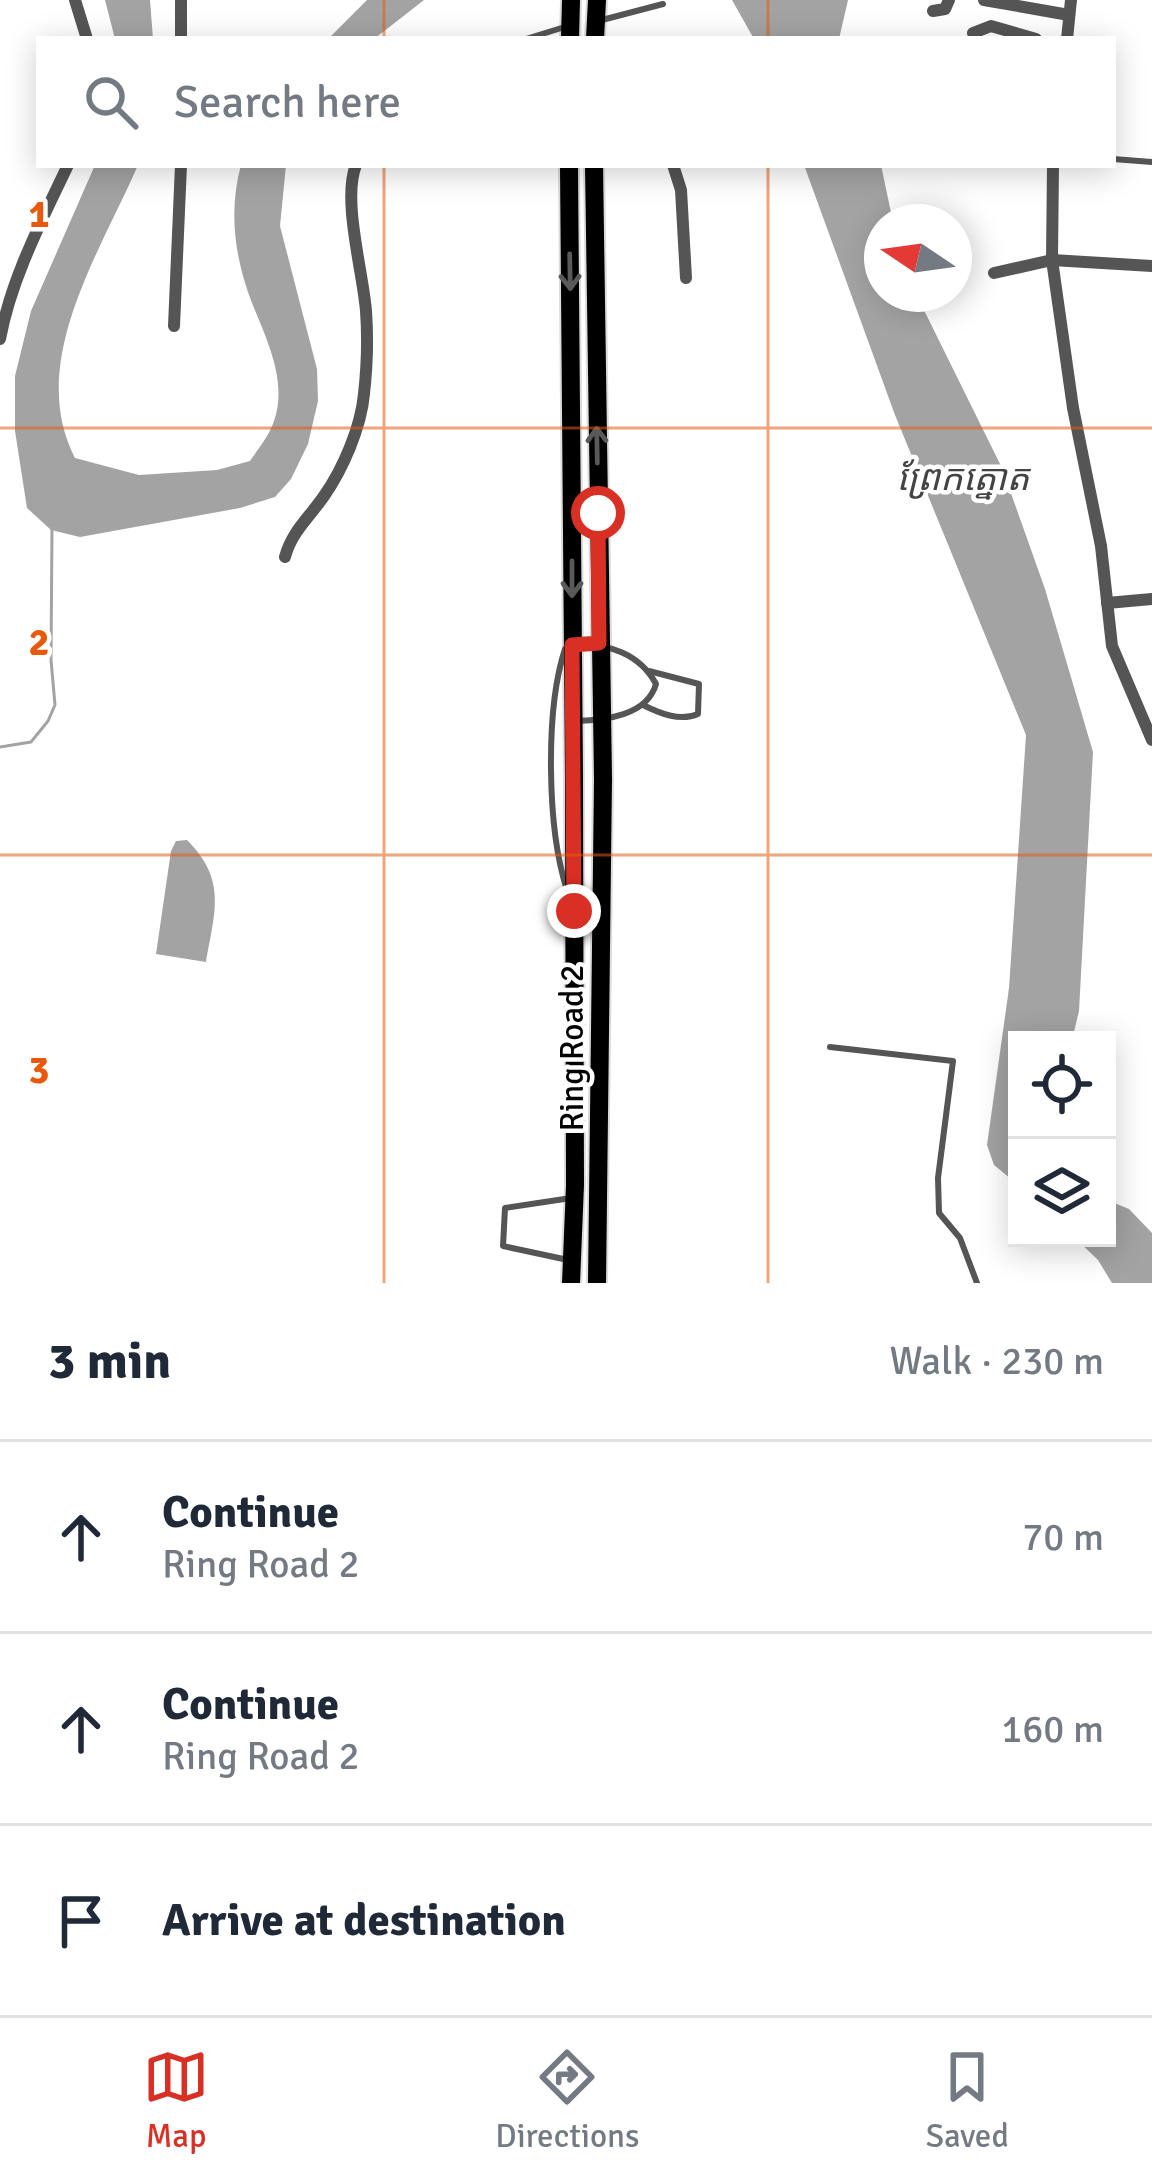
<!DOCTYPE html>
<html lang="en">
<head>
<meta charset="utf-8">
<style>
  body { margin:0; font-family:Signika,"Noto Sans Khmer",sans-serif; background:#f2f2f3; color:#1f2937 }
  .controls { position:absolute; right:36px; bottom:36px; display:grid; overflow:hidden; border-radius:0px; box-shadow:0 6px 30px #0003 }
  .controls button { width:108px; height:108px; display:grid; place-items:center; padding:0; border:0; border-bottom:3px solid #e0e1e3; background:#fff; color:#1f2937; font:60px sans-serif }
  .compass { position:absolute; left:864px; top:204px; width:108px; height:108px; border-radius:50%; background:#fff; box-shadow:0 6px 30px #0003; rotate:283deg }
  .stop { position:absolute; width:36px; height:36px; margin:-27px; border:9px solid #d93025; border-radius:50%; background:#fff }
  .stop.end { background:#d93025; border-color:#fff; box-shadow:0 3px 12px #0008 }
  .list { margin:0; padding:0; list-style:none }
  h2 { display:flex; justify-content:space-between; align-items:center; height:156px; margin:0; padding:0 48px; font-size:51px }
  h2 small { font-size:39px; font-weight:400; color:#747a83 }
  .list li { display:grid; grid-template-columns:78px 1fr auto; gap:36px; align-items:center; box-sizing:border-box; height:192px; padding:0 48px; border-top:3px solid #e0e1e3 }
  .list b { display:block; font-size:45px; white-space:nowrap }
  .list p { margin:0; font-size:39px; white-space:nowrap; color:#747a83 }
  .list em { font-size:39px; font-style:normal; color:#747a83 }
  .icon { flex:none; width:66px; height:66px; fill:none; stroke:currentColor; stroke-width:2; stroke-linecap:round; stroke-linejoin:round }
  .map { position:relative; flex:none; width:1152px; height:1283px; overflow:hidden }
  .search { position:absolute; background:#fff; box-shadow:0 6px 30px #0003; left:36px; right:36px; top:36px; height:132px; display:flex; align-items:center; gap:30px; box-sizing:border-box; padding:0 42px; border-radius:0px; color:#747a83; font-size:45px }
  .sheet { height:732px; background:#fff }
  nav { display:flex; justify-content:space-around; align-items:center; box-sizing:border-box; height:168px; border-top:3px solid #e0e1e3; background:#fff; font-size:33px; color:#747a83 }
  nav a { display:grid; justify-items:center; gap:6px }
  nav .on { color:#d93025 }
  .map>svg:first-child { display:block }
  .water { fill:#a3a3a3 }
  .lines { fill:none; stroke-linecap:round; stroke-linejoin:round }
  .stream { stroke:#a3a3a3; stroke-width:3 }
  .primary-casing { stroke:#dbdbdb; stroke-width:22 }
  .service { stroke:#555; stroke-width:6 }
  .minor { stroke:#555; stroke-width:12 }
  .primary { stroke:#000; stroke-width:18 }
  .oneway { stroke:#595959 }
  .route { stroke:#d93025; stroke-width:15 }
  .grid { fill:none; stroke:#e8590c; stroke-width:3; stroke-opacity:0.55 }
  .labels { text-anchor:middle; stroke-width:9; stroke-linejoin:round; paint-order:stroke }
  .street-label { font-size:33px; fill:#000; stroke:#fff }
  .water-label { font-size:36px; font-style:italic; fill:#444; stroke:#fff }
  .grid-label { font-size:39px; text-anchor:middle; font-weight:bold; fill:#e8590c; stroke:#fff; stroke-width:9; stroke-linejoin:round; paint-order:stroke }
</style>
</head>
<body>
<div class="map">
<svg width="1152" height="1283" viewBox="0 0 1152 1283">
  <rect width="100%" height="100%" fill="#fff"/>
  <g class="water">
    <polygon points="105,0 150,0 153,39 115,39"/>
    <polygon points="367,0 424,0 374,39 328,39"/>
    <polygon points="732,0 848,0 839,39 754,39"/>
    <path d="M95 165H138C100 253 26 363 75 458L139 475 217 470 250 461C258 449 269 436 274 421 289 378 263 333 249 295 234 252 229 209 241 165H286L280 226 317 369 318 401 308 444 291 479 275 497 240 508 80 537 51 530 27 508 15 431V376L31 311Z"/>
    <polygon points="804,165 881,165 893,222 882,222 882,294 916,294 1002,468 1045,589 1093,752 1079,1011 1072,1040 1017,1040 1017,1184 994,1165 987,1145 1009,988 1026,735 895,415"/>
    <path d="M187 840C227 880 215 911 206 962L156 954 171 851 176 841Z"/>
    <polygon points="1107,1200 1129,1209 1152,1233 1152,1283 1112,1283 1098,1260 1075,1238 1107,1238"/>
  </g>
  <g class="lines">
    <polyline class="stream" points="0,747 31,742 48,721 55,705 51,660 52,528"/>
    <g class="primary-casing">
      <g id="primary">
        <polyline points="570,39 571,0"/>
        <polyline points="595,39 597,0"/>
        <polyline points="569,165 574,779 575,1185 571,1283"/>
        <polyline points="594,165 603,779 597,1283"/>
      </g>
    </g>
    <g class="service">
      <polyline points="602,20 663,4"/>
      <polyline points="526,39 568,26"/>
      <polyline points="1113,159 1152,162"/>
      <path d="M576 645C608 643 640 654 656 684 647 716 605 720 576 721"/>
      <path d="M565 649C545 710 547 829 567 890"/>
      <path d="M643 705C659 713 680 722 698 714L699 684 649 671"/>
      <polyline points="830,1047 953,1061 938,1178 939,1213 960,1238 977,1283"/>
      <polyline points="568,1260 503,1246 505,1208 571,1198"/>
    </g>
    <g class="minor">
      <polyline points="75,0 87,39"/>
      <polyline points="181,0 181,39"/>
      <polyline points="984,0 1069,15"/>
      <polyline points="933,11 945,9 949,0"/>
      <polyline points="973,33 991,26 1036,39"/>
      <polyline points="1067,39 1071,0"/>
      <polyline points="673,165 681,190 686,278"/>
      <polyline points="1053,165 1052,260 1073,408 1101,546 1112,646 1152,740"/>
      <polyline points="994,273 1052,260 1152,266"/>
      <polyline points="174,326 181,165"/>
      <path d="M0 339C11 279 42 220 68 165"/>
      <path d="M285 557C292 531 309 518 324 496 343 469 361 427 364 394 367 367 368 338 366 311 363 272 342 200 356 165"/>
      <polyline points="1107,603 1152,599"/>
    </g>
    <use href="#primary" class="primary"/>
  </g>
  <defs><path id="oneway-shaft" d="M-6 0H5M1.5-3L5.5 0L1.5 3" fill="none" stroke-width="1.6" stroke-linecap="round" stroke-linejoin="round" transform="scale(3)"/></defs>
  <g class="oneway">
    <use href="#oneway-shaft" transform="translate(570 272) rotate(89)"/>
    <use href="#oneway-shaft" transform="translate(597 445) rotate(-91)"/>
    <use href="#oneway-shaft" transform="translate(572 579) rotate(90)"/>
  </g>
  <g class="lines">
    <polyline class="route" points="574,911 572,645 599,643 598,513"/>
  </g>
  <path class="grid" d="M384 0V39M768 0V39M384 165V1283M768 165V1283M0 428H1152M0 855H1152"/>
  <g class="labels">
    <g class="street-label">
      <text transform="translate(571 1048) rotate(-90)" y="12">Ring Road 2</text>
    </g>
    <g class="water-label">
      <text x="963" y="490">ព្រែកត្នោត</text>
    </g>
  </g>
  <g class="grid-label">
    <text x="39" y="227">1</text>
    <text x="39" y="655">2</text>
    <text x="39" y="1083">3</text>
  </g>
</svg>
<div class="controls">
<button><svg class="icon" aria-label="locate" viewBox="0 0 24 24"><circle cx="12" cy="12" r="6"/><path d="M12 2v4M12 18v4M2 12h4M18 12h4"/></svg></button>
<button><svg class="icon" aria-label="layers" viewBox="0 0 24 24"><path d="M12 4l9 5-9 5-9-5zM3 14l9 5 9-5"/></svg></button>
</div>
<svg class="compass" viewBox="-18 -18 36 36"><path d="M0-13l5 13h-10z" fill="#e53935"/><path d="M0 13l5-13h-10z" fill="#747a83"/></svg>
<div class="stop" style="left:598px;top:513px"></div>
<div class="stop end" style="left:574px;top:911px"></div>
<div class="search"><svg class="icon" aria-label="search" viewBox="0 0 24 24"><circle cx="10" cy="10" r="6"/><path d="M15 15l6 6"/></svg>Search here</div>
</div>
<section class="sheet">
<h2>3 min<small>Walk · 230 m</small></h2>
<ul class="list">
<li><svg class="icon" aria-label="ahead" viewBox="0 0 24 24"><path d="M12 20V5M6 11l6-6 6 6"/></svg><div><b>Continue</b><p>Ring Road 2</p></div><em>70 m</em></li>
<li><svg class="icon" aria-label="ahead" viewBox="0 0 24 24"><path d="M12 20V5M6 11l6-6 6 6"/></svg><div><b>Continue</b><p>Ring Road 2</p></div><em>160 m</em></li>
<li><svg class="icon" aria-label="arrive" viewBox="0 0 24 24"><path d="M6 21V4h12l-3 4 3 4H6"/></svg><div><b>Arrive at destination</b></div></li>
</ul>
</section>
<nav>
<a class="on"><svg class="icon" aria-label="map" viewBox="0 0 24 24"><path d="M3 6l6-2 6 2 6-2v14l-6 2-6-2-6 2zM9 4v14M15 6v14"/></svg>Map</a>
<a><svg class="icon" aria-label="directions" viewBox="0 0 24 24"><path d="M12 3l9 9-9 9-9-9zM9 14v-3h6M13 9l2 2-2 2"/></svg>Directions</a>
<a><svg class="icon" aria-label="saved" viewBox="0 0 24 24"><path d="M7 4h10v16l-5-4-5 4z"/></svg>Saved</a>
</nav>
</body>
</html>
